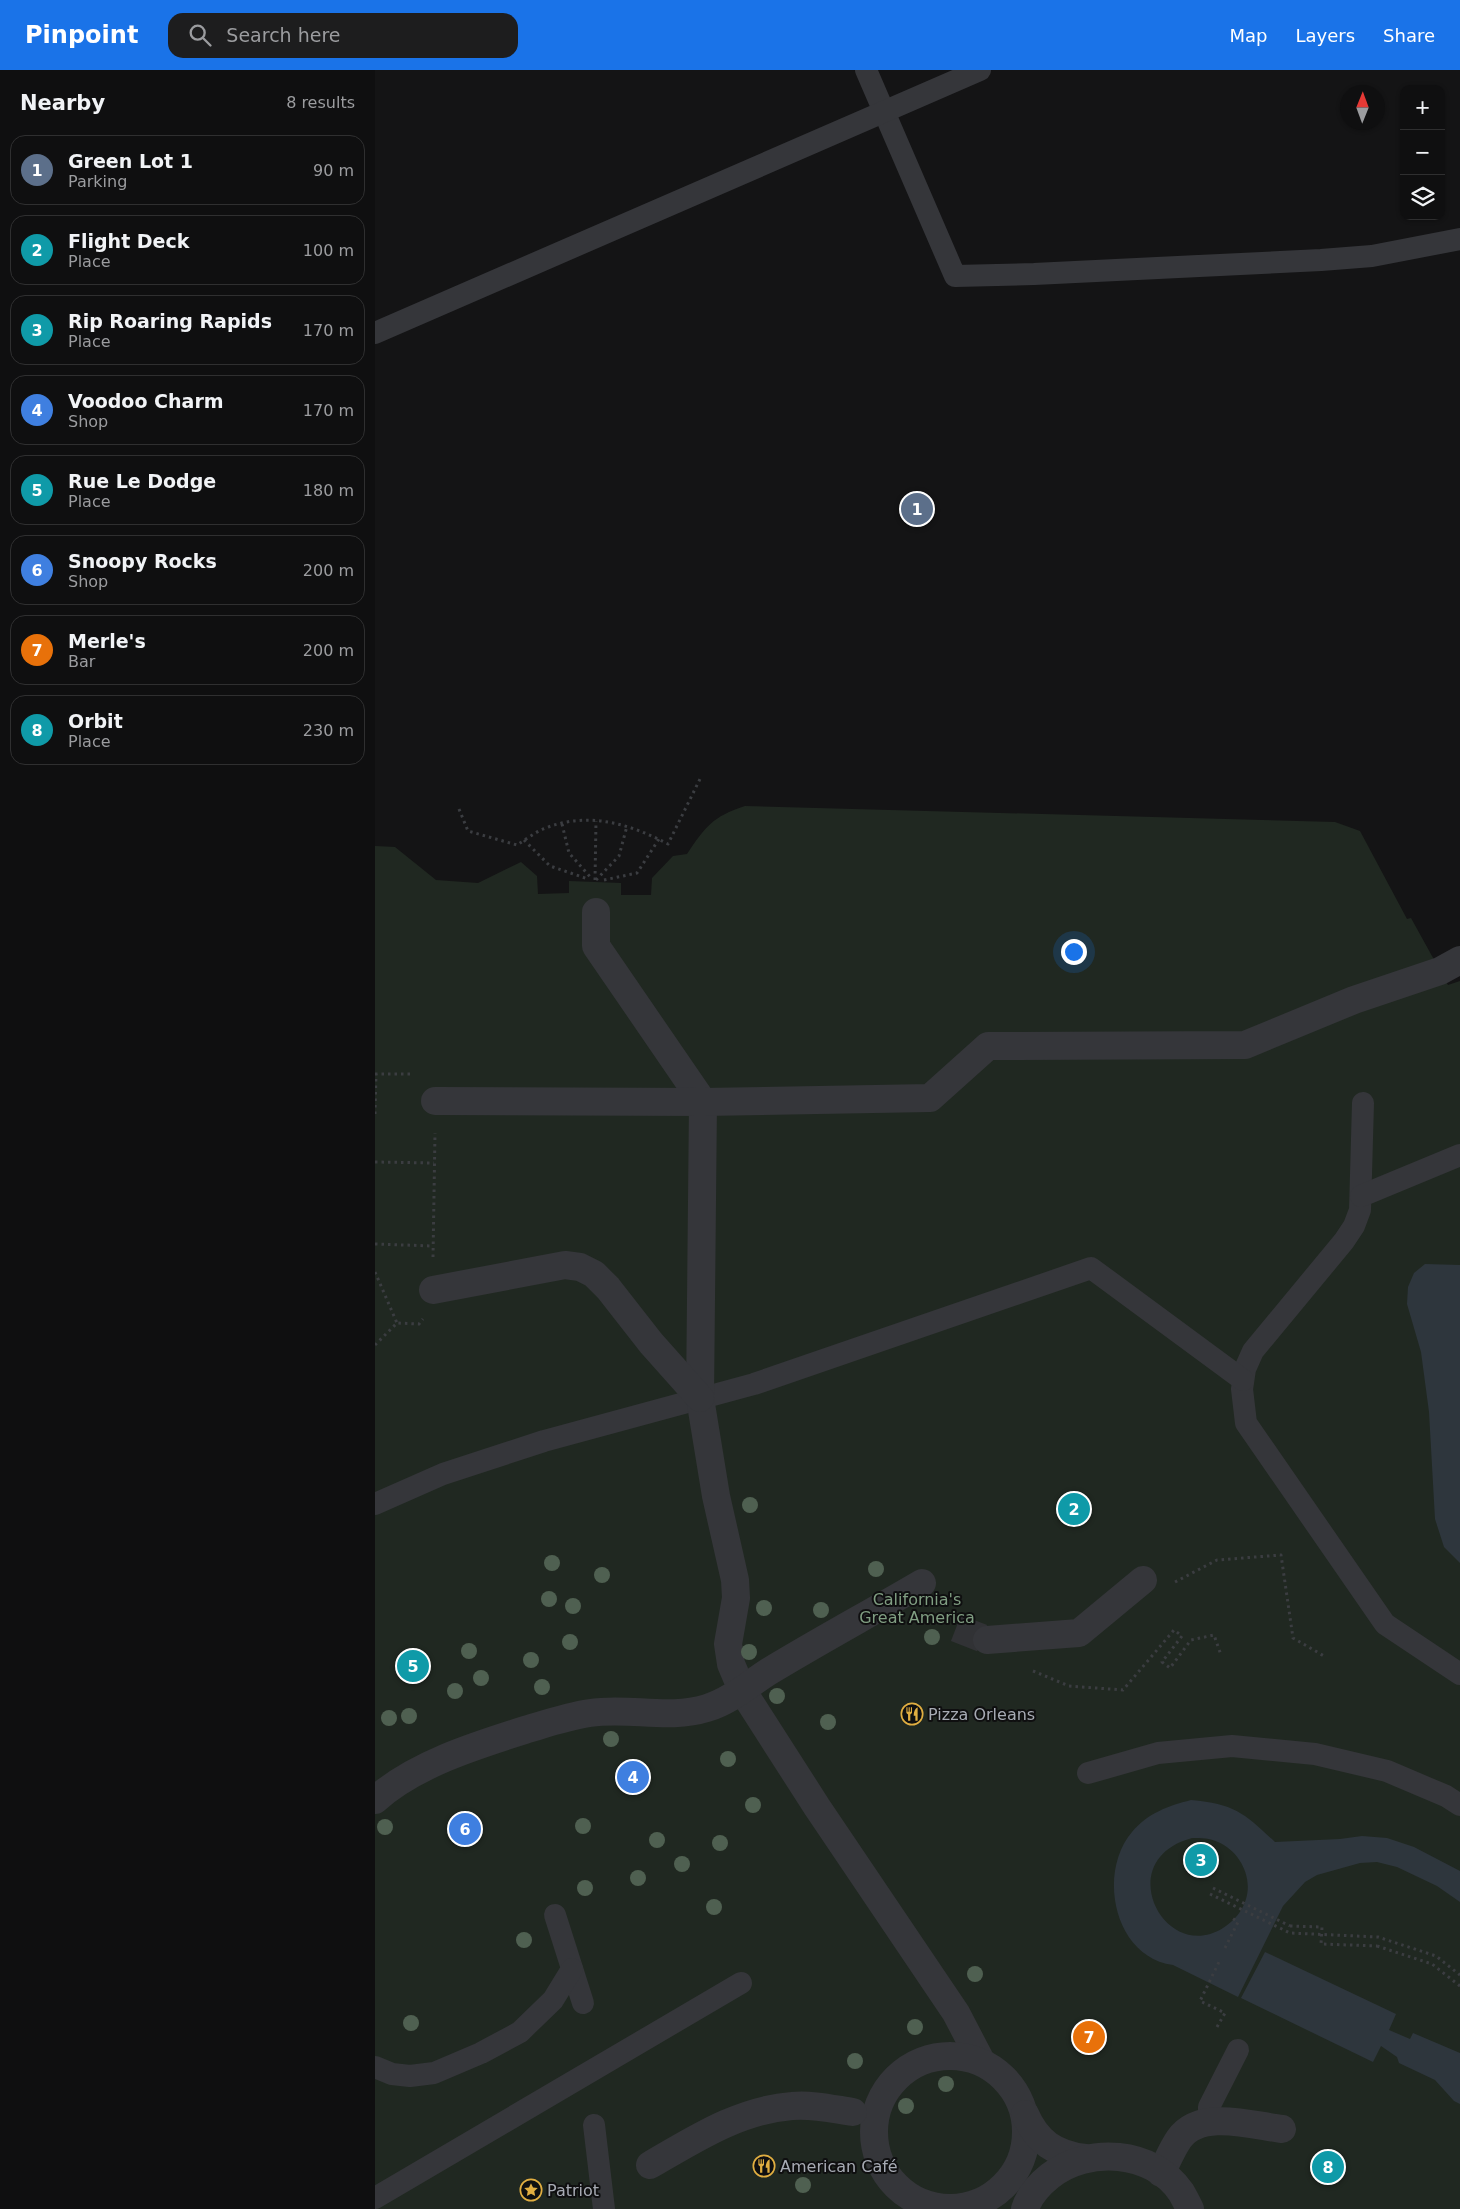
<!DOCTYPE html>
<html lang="en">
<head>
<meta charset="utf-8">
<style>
  body { margin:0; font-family:"DejaVu Sans",sans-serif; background:#1d1d1e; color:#f1f3f6 }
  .controls { position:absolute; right:15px; top:15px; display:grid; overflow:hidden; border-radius:10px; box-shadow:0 1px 4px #0004 }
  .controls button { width:45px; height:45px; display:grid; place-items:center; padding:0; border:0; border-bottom:1px solid #2f2f30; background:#0f0f10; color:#f1f3f6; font:25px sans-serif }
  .compass { position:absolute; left:965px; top:15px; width:45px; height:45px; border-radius:50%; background:#0f0f10; box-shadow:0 1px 4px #0004; rotate:1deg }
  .you { position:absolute; left:698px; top:881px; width:18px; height:18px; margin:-12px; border:4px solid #fff; border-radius:50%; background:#1a73e8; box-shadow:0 0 0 8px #1a73e833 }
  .badge { display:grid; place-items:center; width:32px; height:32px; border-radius:50%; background:#1a73e8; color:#fff; font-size:16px; font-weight:700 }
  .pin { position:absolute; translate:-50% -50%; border:2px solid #fff; box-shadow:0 1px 5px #0006 }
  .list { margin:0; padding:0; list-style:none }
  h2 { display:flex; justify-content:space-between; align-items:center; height:65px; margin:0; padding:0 20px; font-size:21px }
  h2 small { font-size:16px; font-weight:400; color:#9b9c9f }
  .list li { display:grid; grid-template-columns:32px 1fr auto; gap:15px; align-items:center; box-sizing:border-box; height:70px; margin:0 10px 10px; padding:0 10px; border:1px solid #2f2f30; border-radius:15px }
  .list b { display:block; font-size:19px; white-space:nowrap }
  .list p { margin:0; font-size:16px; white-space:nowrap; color:#9b9c9f }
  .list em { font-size:16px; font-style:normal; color:#9b9c9f }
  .icon { flex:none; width:28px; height:28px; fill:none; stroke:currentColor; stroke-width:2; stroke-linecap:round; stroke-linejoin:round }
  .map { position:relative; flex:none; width:1085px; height:2139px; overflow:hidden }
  header { display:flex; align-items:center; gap:30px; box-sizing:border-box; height:70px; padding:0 25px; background:#1a73e8; color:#fff }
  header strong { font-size:24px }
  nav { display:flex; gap:28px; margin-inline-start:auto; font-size:18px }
  .search { width:350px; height:45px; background:#1d1d1e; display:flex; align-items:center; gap:12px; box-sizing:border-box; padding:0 18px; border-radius:15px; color:#9b9c9f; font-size:19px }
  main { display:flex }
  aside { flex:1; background:#0f0f10 }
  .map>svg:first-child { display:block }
  .green { fill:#202821 }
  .water { fill:#2e363d; fill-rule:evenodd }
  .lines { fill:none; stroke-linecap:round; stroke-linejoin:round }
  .pedestrian-tunnel { stroke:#313235; stroke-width:28; stroke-dasharray:28 14; stroke-linecap:butt }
  .path { stroke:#3b3d41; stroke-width:3; stroke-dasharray:2.5 4; stroke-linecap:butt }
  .service { stroke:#35363a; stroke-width:22 }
  .pedestrian { stroke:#35363a; stroke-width:28 }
  .path-bridge { stroke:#3b3d41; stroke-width:3; stroke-dasharray:2.5 4; stroke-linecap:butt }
  .tree { fill:#4f6051 }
  .labels { text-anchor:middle; stroke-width:4; stroke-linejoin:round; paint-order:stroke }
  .park-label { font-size:16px; fill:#809e82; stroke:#0f0f10 }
  .poi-label { font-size:16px; fill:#a7abb4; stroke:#0f0f10; text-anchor:start }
</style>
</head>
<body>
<header>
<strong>Pinpoint</strong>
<div class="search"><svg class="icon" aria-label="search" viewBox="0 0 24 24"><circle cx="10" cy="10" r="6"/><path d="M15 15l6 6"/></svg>Search here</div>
<nav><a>Map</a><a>Layers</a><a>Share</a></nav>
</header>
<main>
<aside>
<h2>Nearby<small>8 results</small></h2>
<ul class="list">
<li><span class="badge" style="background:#5c6f8a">1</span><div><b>Green Lot 1</b><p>Parking</p></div><em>90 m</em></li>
<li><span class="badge" style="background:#0f9aa8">2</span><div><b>Flight Deck</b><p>Place</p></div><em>100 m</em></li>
<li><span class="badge" style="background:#0f9aa8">3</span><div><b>Rip Roaring Rapids</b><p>Place</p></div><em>170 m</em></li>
<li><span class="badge" style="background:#3f7fe0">4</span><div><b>Voodoo Charm</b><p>Shop</p></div><em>170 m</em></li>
<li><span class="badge" style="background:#0f9aa8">5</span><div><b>Rue Le Dodge</b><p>Place</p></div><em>180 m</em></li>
<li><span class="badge" style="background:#3f7fe0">6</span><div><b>Snoopy Rocks</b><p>Shop</p></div><em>200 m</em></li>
<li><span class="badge" style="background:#e8710a">7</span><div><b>Merle's</b><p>Bar</p></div><em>200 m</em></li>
<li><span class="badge" style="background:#0f9aa8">8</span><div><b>Orbit</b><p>Place</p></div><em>230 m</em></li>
</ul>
</aside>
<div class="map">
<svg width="1085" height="2139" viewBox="0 0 1085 2139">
  <rect width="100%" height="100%" fill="#141415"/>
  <path class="green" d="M370 736 960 752 985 761 1032 849 1036 848 1073 915 1085 911V2139H0V776L20 777 61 810 103 813 146 792 162 806 163 824 194 823V811L246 813V825H276L277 808 298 786 312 784C331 756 337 747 370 736Z"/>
  <g class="water">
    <polygon points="1050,1194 1085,1195 1085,1493 1069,1477 1060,1449 1054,1342 1046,1282 1032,1234 1033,1217 1039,1203"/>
    <path d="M816 1730C860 1734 869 1743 900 1772L965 1769 987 1766 1012 1768 1039 1777 1085 1801V1832L1062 1816 1022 1797 1002 1792 985 1793 942 1805 930 1812 908 1836 863 1927 798 1895C739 1887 722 1803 757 1762 773 1743 793 1736 816 1730ZM817 1768C826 1768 835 1768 843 1772 864 1781 878 1806 871 1829 867 1842 859 1851 848 1858 790 1895 735 1790 817 1768Z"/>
    <polygon points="890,1882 1021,1944 1014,1960 1035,1969 1038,1963 1085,1983 1085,2034 1079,2031 1060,2010 1024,1993 1022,1987 1006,1976 998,1992 866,1928"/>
  </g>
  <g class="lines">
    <polyline class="pedestrian-tunnel" points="581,1558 612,1570"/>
    <g class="path">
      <path d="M84 739 93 761 142 775C150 770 159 763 168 759 212 741 253 753 293 774L325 709"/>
      <polyline points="187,754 194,783 217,809"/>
      <polyline points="149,770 175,796 213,809"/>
      <polyline points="220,810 221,751"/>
      <polyline points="221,810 244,786 252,756"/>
      <polyline points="229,810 262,803 284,769"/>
      <polyline points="0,1004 39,1004"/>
      <polyline points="0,1044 1,1004"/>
      <polyline points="0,1092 59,1093"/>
      <polyline points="0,1174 58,1176"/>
      <polyline points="58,1187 60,1063"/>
      <polyline points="0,1202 22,1253"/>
      <polyline points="0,1275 22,1253 44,1254 48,1249"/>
      <polyline points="800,1512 842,1490 906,1485 918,1568 949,1586"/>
      <polyline points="658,1601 694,1616 748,1620 799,1560 807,1566 787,1592 795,1598 816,1570 839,1565 846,1585"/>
      <polyline points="838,1818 915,1856"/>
      <polyline points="835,1824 915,1863 1003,1867 1061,1886 1085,1905"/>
      <polyline points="1002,1876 1057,1894 1085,1916"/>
      <polyline points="850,1878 863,1852 857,1848"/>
      <polyline points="842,1957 850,1943 825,1931 844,1892"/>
    </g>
    <g class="service">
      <polyline points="491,0 580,206 659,204 946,190 997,186 1085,169"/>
      <polyline points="0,263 605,0"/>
      <polyline points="988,1033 985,1140 979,1156 969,1171 878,1281 870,1299 867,1319 871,1353 1010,1554 1085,1604"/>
      <polyline points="986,1126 1085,1085"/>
      <polyline points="0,1434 68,1404 169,1371 379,1314 716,1198 868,1310"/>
      <polyline points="713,1703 783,1683 857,1676 940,1684 1012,1701 1071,1726 1085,1735"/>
      <polyline points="180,1845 208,1933"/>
      <polyline points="0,1997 17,2004 35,2006 59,2003 106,1983 145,1962 178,1930 197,1899"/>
      <polyline points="834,2051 834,2037 863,1980"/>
      <polyline points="219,2055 229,2139"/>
      <polyline points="0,2128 366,1913"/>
    </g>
    <g class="pedestrian">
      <polyline points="221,842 221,876 328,1032 325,1328 341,1426 360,1510 361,1528 353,1574 356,1594 367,1620 442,1737 581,1943 606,1991"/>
      <polyline points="60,1031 328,1032 555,1028 613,976 870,975 979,930 1065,901 1085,890"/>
      <polyline points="58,1220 190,1195 205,1197 219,1204 233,1218 276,1273 325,1328"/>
      <polyline points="612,1570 704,1563 768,1510"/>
      <path d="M0 1730C40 1694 102 1675 153 1659 173 1653 194 1646 215 1643 254 1637 294 1650 332 1638 355 1631 373 1615 393 1602 444 1571 496 1543 547 1513"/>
      <circle cx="575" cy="2062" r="76"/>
      <path d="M650 2044C662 2072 680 2084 710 2088"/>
      <path d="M275 2095C320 2069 364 2040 417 2036 437 2034 458 2039 478 2042"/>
      <path d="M786 2103C792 2092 797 2079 804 2069 825 2039 876 2055 907 2059"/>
      <path d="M650 2139C654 2126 665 2114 675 2106 713 2076 777 2080 806 2122 809 2127 812 2133 815 2139"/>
    </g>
    <polyline class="path-bridge" points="915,1856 947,1857 946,1874 1002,1876"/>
  </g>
  <g class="tree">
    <circle cx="375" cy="1435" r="8"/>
    <circle cx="177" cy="1493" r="8"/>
    <circle cx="501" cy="1499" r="8"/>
    <circle cx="227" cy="1505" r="8"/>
    <circle cx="174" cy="1529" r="8"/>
    <circle cx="198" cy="1536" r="8"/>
    <circle cx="389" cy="1538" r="8"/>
    <circle cx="446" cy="1540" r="8"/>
    <circle cx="557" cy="1567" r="8"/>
    <circle cx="195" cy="1572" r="8"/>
    <circle cx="94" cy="1581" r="8"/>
    <circle cx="374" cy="1582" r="8"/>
    <circle cx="156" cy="1590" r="8"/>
    <circle cx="106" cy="1608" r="8"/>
    <circle cx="167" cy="1617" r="8"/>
    <circle cx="80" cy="1621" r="8"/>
    <circle cx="402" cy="1626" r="8"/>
    <circle cx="34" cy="1646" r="8"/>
    <circle cx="14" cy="1648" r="8"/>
    <circle cx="453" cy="1652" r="8"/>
    <circle cx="236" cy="1669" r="8"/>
    <circle cx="353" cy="1689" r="8"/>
    <circle cx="378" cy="1735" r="8"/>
    <circle cx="208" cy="1756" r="8"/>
    <circle cx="10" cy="1757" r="8"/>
    <circle cx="282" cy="1770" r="8"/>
    <circle cx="345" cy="1773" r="8"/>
    <circle cx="307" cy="1794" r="8"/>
    <circle cx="263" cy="1808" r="8"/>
    <circle cx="210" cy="1818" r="8"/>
    <circle cx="339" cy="1837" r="8"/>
    <circle cx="149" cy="1870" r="8"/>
    <circle cx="600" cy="1904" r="8"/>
    <circle cx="36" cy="1953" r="8"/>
    <circle cx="540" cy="1957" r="8"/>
    <circle cx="480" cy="1991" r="8"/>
    <circle cx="571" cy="2014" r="8"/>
    <circle cx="531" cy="2036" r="8"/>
    <circle cx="428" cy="2115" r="8"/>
  </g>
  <defs>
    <g id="restaurant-ring" transform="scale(1.125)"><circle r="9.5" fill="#0f0f10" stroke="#e1ae41" stroke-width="1.5"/><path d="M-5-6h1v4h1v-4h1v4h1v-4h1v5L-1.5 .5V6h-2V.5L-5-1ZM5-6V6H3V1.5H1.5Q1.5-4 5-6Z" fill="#e1ae41"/></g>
    <g id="sight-ring" transform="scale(1.125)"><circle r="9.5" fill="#0f0f10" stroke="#e1ae41" stroke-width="1.5"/><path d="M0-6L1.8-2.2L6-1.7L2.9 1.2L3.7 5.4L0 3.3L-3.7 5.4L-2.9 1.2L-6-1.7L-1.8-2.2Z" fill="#e1ae41"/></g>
  </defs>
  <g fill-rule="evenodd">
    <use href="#restaurant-ring" x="537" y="1644"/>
    <use href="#restaurant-ring" x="389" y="2096"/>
    <use href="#sight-ring" x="156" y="2120"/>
  </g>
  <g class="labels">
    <g class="park-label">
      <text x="542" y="1535">California's<tspan x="542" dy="18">Great America</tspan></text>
    </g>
    <g class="poi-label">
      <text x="553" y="1650">Pizza Orleans</text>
      <text x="405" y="2102">American Café</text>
      <text x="172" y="2126">Patriot</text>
    </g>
  </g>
</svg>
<div class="controls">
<button>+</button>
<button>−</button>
<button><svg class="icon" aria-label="layers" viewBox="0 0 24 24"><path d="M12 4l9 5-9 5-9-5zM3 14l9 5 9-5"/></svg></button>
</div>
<svg class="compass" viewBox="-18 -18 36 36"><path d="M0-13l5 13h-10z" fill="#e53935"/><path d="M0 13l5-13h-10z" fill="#9b9c9f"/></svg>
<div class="you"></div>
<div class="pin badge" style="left:542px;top:439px;background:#5c6f8a">1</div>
<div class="pin badge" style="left:699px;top:1439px;background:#0f9aa8">2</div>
<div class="pin badge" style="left:826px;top:1790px;background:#0f9aa8">3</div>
<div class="pin badge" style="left:258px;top:1707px;background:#3f7fe0">4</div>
<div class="pin badge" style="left:38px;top:1596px;background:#0f9aa8">5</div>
<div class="pin badge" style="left:90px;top:1759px;background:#3f7fe0">6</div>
<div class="pin badge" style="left:714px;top:1967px;background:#e8710a">7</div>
<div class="pin badge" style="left:953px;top:2097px;background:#0f9aa8">8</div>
</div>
</main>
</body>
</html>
